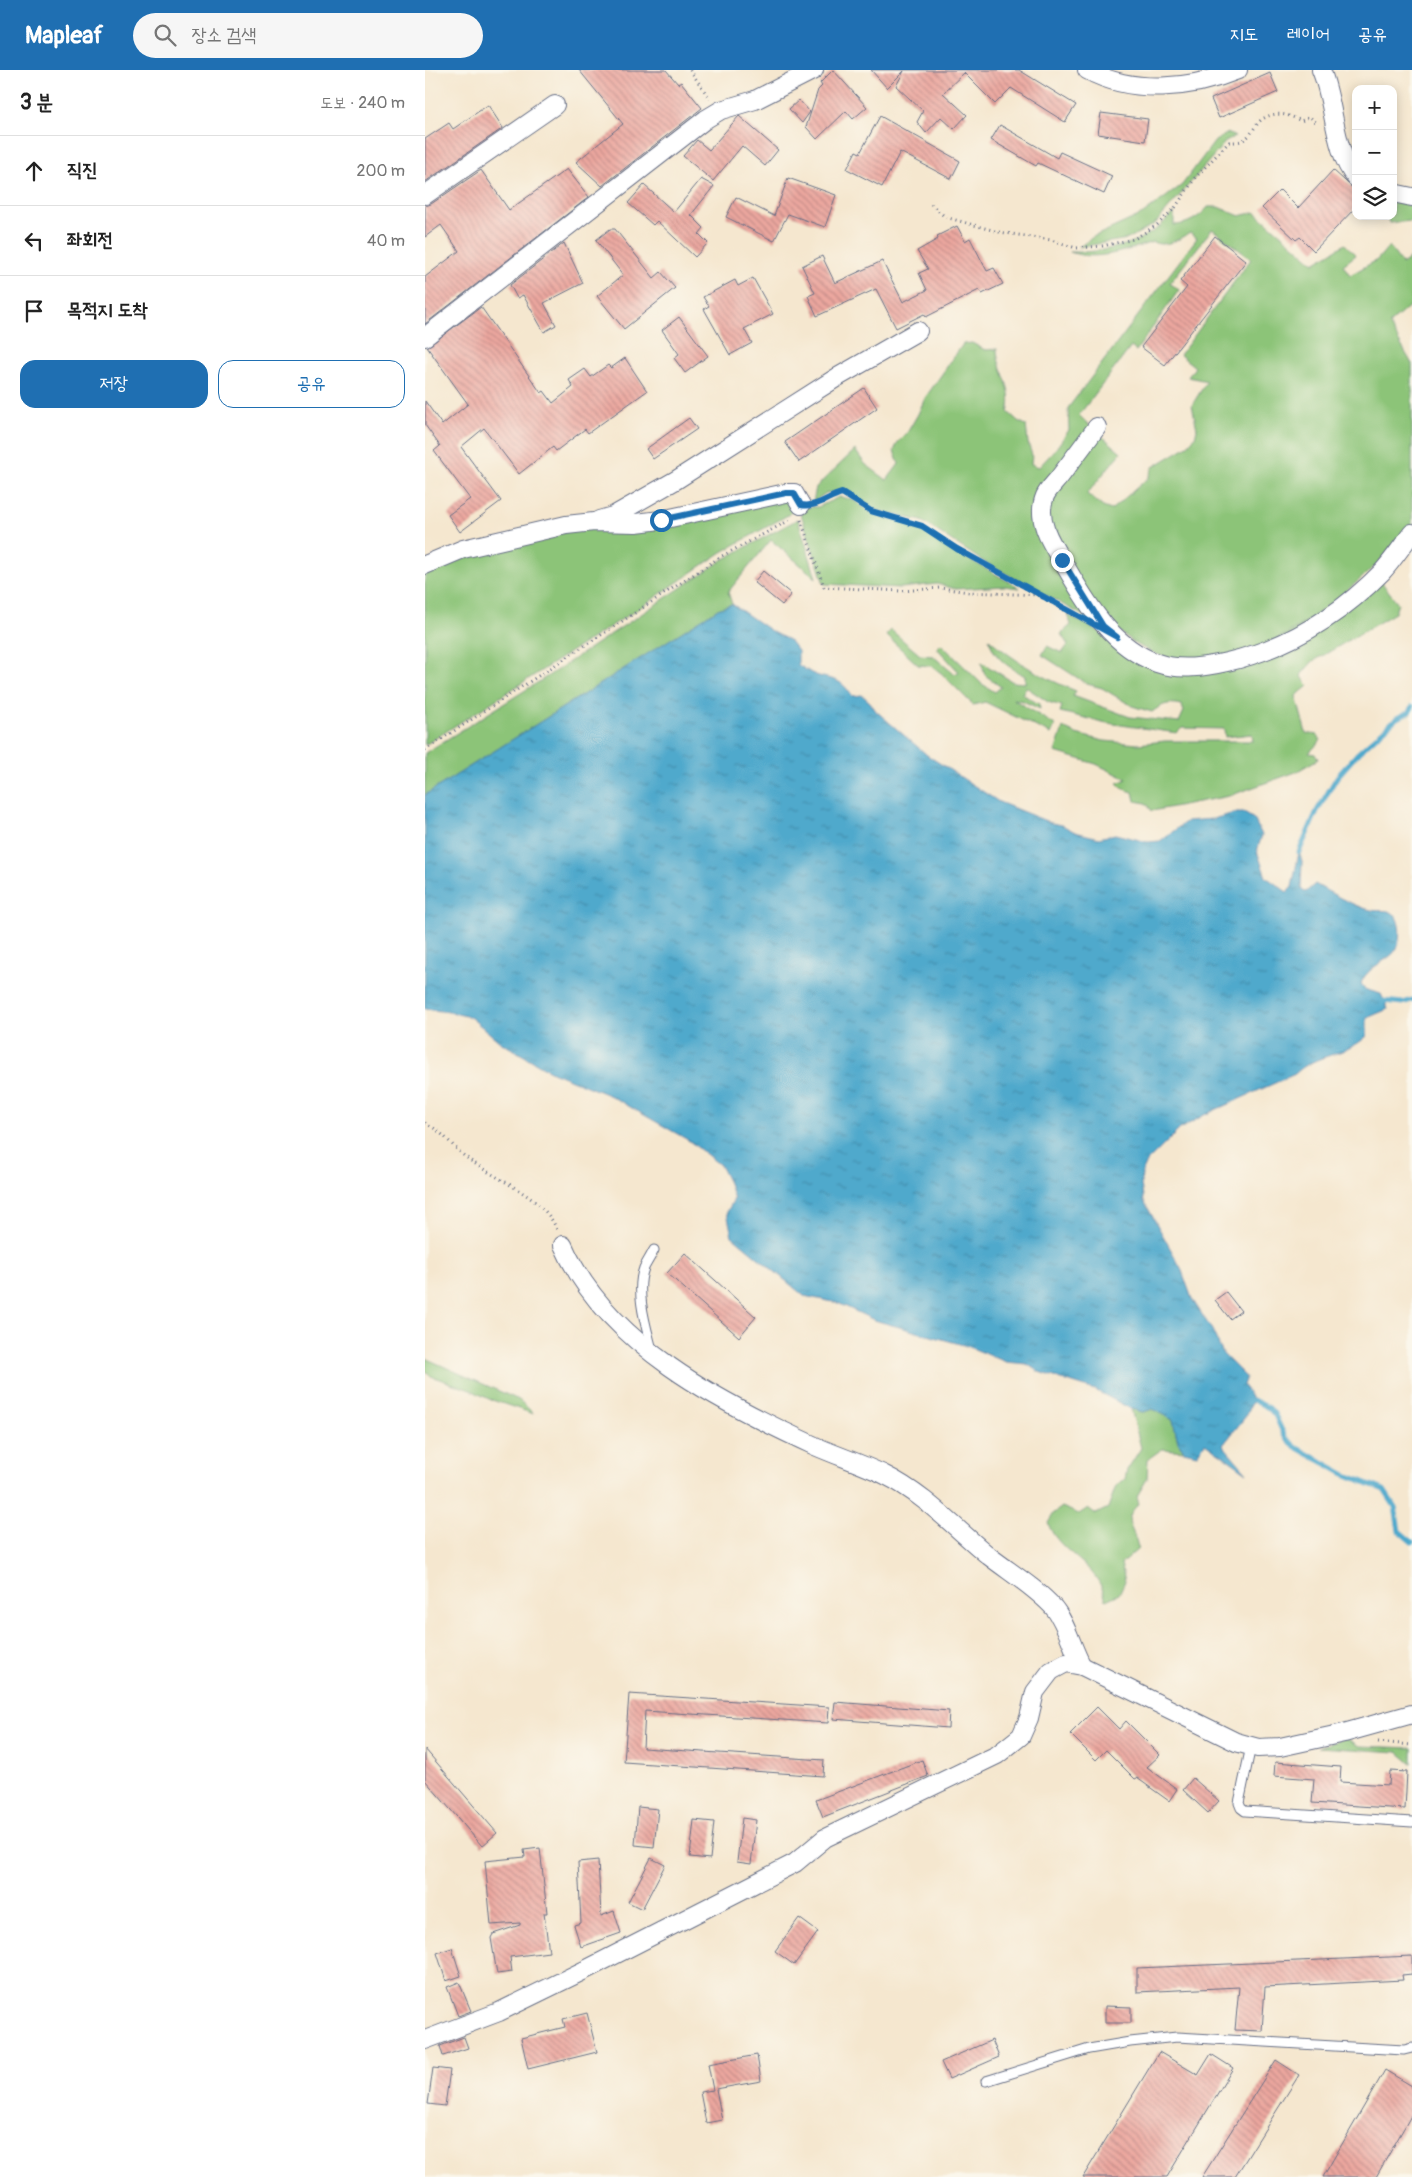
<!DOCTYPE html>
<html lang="ko">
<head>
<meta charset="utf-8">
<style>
  body { margin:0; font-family:Pangolin,"Poor Story",sans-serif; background:#f6f6f6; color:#222 }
  .controls { position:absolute; right:15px; top:15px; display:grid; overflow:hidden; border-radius:10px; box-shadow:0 2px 12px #0003 }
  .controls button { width:45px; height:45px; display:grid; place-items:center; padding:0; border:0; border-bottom:1px solid #e0e0e0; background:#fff; color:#222; font:25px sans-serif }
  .stop { position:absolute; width:15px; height:15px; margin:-11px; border:4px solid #1f6fb2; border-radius:50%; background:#fff }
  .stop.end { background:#1f6fb2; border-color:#fff; box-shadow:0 1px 5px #0008 }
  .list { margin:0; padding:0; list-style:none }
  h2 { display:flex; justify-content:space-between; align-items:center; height:65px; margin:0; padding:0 20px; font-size:21px }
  h2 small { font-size:16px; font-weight:400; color:#767676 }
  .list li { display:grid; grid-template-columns:32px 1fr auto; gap:15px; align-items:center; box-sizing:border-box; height:70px; padding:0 20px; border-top:1px solid #e0e0e0 }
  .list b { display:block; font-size:19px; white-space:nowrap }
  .list em { font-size:16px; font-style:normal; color:#767676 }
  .actions { display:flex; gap:10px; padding:15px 20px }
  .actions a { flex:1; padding:11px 0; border:1px solid #1f6fb2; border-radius:15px; text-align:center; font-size:18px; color:#1f6fb2 }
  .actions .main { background:#1f6fb2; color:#fff }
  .icon { flex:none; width:28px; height:28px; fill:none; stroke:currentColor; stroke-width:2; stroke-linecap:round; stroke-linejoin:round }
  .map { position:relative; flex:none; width:987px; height:2107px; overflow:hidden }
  header { display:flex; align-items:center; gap:30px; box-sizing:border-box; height:70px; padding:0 25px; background:#1f6fb2; color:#fff }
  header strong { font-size:24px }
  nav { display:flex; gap:28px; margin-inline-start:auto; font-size:18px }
  .search { width:350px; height:45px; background:#f6f6f6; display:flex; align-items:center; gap:12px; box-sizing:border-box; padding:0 18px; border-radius:28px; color:#767676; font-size:19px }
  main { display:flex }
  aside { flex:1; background:#fff }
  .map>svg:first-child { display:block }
  .grass { fill:#8cc478; stroke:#547a6b }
  .water { fill:url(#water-ripples); stroke:#356c95 }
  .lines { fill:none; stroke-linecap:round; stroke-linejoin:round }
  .stream { stroke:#4fa9cc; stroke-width:5 }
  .building { fill:url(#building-back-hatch) }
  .lane-casing { stroke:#676f86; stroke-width:11 }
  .street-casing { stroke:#676f86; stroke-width:20 }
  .path { stroke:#676f86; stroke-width:3; stroke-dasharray:1 4; stroke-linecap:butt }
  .lane { stroke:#fff; stroke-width:9 }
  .street { stroke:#fff; stroke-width:18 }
  .route { stroke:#1f6fb2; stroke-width:6 }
</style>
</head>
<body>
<header>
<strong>Mapleaf</strong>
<div class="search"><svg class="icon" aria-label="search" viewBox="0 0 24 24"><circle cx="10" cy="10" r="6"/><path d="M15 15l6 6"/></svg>장소 검색</div>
<nav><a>지도</a><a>레이어</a><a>공유</a></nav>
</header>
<main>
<aside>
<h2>3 분<small>도보 · 240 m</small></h2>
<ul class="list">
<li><svg class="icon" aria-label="ahead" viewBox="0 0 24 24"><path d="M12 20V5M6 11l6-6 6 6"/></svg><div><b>직진</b></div><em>200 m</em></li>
<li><svg class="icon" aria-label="left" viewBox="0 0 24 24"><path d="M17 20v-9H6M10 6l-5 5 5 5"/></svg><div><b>좌회전</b></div><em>40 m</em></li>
<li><svg class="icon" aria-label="arrive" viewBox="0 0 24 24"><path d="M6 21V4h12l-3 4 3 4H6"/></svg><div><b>목적지 도착</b></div></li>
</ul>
<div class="actions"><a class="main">저장</a><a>공유</a></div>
</aside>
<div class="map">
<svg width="987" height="2107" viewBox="0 0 987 2107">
  <defs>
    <pattern id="water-ripples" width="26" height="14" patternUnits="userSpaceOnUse" patternTransform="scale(1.25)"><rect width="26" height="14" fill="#4fa9cc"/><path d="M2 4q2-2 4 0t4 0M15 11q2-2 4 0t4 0" fill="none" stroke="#418aa9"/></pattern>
    <pattern id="building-back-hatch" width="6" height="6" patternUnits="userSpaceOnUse" patternTransform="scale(1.25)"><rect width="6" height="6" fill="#eca79f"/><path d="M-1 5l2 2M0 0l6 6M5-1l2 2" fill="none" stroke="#be8885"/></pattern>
  </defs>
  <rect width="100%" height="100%" fill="#fbf7ec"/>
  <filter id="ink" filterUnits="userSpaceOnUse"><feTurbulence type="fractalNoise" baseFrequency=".02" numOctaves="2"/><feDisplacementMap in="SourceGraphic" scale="10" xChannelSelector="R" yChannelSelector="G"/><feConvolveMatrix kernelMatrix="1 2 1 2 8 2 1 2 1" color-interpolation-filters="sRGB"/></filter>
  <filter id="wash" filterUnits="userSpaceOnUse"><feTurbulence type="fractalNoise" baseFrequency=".0096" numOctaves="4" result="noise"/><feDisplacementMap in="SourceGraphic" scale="20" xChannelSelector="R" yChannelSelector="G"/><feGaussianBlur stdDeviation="1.12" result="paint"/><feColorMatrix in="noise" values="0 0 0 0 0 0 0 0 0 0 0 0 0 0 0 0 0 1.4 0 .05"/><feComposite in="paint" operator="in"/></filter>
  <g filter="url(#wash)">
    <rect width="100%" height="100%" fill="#f5e7cf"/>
    <g class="grass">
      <polygon points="803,63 810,67 802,70 731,153 703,169 654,177 668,167 718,144 757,115 790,71"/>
      <polygon points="968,131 987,136 987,151 965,153 959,146 968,146"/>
      <path d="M783 137H793L815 146 830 142 889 193 920 174 931 185 918 195 925 205 952 190 964 176 977 194 987 187V234L964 254 987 294V459C916 533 784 654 686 553 672 539 659 525 651 508 637 481 614 457 626 425L672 362 696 382 662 424 678 437 686 440 723 408 728 397 761 377 770 367 772 359 767 335 782 311 763 307 770 297 755 285 826 189 787 159 745 213 754 220 711 281 706 277 654 345 668 359 617 421C612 433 611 443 613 455L653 526 670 552 556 490 497 451 450 440 417 421 401 423 388 432 391 417 430 380 440 394 462 410 474 394 469 381 473 372 482 363 493 344 500 328 538 274 547 273 560 280 572 279C572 301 590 316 583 342L593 351 601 355 603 373 607 385 606 394 614 397 629 381 644 360 643 338 772 168 765 163C755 169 740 178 728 172 702 180 672 192 645 182 671 183 700 178 722 165 733 160 741 150 749 142V155C762 155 775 147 783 137Z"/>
      <polygon points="414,427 427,429 447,443 460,448 478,451 503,463 535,484 595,518 579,516 531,519 512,514 476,518 399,514 376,444 378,437 393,437"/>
      <polygon points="364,429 369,439 363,445 297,482 216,537 0,675 0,505 19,493 105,467"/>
      <polygon points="373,449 391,508 346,470 303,522 307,534 293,539 0,725 0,683 123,606 299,489"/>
      <path d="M953 508 973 533 970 543 887 592 876 605 883 616 871 626 881 663 892 665 896 670 884 683 890 684 893 689 871 702 804 726 727 741 721 733 710 731 708 722 698 719 692 713 702 709 671 694 630 682 638 658 651 664 679 671 713 674 740 671H828L827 664 800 667 799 659 757 658 752 663 682 653 635 642 637 636 623 632 601 617 597 624 614 634 615 639 598 631 588 629 630 655 626 664 560 632 548 635 516 603 507 596 493 595 461 565 466 560 495 585 508 586 529 604 534 602 512 578 516 574 557 614 570 622 576 617 560 605 556 592 588 612 600 613V606C583 596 570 590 564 569 591 592 618 608 651 621L648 626 705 647 754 652 759 641 756 635C743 632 738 634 727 642L707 636 677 618 662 614 617 585 622 576 637 583 643 575 636 564 646 555 643 545 691 570 723 591 815 592Z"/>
      <polygon points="0,1288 94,1330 109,1344 64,1329 48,1321 6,1306 0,1300"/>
      <path d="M706 1339 718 1342 728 1339 748 1350 753 1372 759 1381 737 1379 723 1389 722 1409 712 1426 714 1434C694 1451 711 1459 713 1479L696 1494 700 1511 694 1524 681 1530C673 1492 633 1484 623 1453L629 1443 637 1437 654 1444 663 1438 671 1444 683 1438 691 1416 700 1409 702 1400 716 1378Z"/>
      <polygon points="921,1668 934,1676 987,1678 987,1694 973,1682 893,1677"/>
    </g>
    <path class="water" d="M307 534 349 563 364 570 373 581V595C379 598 385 603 391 605 409 611 415 607 427 626L437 625 445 632 451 641 502 685 574 732 626 753 637 755 650 762 674 768 690 764 723 772 735 771 762 751 788 749 809 743H819L829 749 837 765 832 781 841 807 862 822 867 817 874 782 877 791 876 818 881 822 890 814C904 822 930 837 946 840 954 842 962 838 969 844 976 852 976 868 972 878 966 891 944 894 936 913L939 919 956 924 963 939 942 948V966C920 987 891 983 870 1004L779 1045 755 1059 722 1092 717 1103 716 1115 719 1131 756 1198 767 1229 787 1260 798 1284 821 1307 818 1315 828 1330 821 1346 798 1375 822 1403 780 1373 772 1384 759 1381 753 1372 748 1350 728 1339 718 1342 706 1339 670 1320 614 1302 602 1294 581 1292 542 1276 449 1250 413 1233 379 1226 307 1166 302 1142 309 1129 304 1113 295 1095 263 1070 186 1026 127 1002 75 972 45 947 24 942 0 939V725L293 539Z"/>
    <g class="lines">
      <g class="stream">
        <polyline points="874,782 892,741 912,707 933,683 972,648 984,642 987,637"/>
        <polyline points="958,931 978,933 987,930"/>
        <polyline points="828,1330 844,1338 850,1345 860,1367 872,1378 919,1404 959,1420 970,1437 974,1461 987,1472"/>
      </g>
    </g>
    <g id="blocks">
      <g class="building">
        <polygon points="154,0 241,0 253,14 256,12 277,38 177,116 151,92 198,54"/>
        <polygon points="408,0 442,37 428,49 421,41 392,69 381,57 393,20 397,16 395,13"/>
        <polygon points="446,0 594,0 651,35 640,52 586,18 570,34 539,3 518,23 542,45 529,59 516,47 501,63 492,52 498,41 471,16 479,1 462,18"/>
        <polygon points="845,3 853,22 794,48 786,29"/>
        <polygon points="374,30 385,42 377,53 364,39"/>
        <polygon points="63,35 78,58 0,112 0,69 24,53 28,59"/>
        <polygon points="676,43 723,49 720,71 673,64"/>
        <polygon points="314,46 353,80 340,96 317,76 288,111 258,86 272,70 284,80"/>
        <polygon points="455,46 535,91 526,109 475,82 457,117 422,99 431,81 435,83"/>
        <polygon points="575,55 632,88 635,82 687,106 679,124 613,93 611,96 566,70"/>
        <polygon points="142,99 164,127 0,254 0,207 34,181 16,155 0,167 0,136 6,134 56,100 84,140"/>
        <polygon points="908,100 931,121 931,137 889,181 875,167 871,170 837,138 855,120 873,138"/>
        <polygon points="363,108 411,125 400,157 363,144 349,171 301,147 311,127 349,146"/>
        <polygon points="276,109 289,116 266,145 279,158 274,164 283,173 270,187 232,151 228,155 203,133 219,115 249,142"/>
        <polygon points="532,156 540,171 545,168 562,201 569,198 578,214 557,224 554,220 501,247 499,244 471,258 451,219 392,246 383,226 390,223 377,196 397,186 410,213 457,191 478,232 502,220 494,203 503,199 492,181 513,169 512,166"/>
        <polygon points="185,159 190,159 229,208 236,202 250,218 199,259 172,226 198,205 171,170"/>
        <polygon points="790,166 821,191 740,295 716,277 762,217 755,211"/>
        <polygon points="139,173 158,213 119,233 131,255 119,262 98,225 92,228 85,215"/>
        <polygon points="328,208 348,244 319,259 327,273 305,285 279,239 284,236 278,227 310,210 313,216"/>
        <polygon points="56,237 116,323 119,321 128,333 148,317 144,310 160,299 166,307 183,295 186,298 200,288 222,321 163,363 160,359 131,381 128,377 94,404 59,358 36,377 76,431 35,462 23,445 45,429 9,381 15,376 0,355 0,331 17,355 43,334 2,277"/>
        <polygon points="254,247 283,286 260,303 249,288 254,284 237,260"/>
        <polygon points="439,318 452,338 374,392 360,372"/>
        <polygon points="264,348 272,359 228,389 221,379"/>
        <polygon points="338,501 366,524 357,535 329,512"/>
        <polygon points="260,1183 331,1247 314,1267 242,1203"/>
        <polygon points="801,1222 816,1241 805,1249 790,1230"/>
        <polygon points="204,1624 404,1637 403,1653 220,1641 218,1678 399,1690 398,1706 199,1692"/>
        <polygon points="410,1632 524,1641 523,1658 408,1649"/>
        <polygon points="672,1637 694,1659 701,1651 735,1685 722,1697 752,1719 744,1731 712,1708 710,1709 681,1680 671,1690 645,1664"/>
        <polygon points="0,1679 72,1763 57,1776 0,1710"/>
        <polygon points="497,1690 503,1706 398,1747 391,1730"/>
        <polygon points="850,1692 916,1697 915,1712 964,1715 965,1701 982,1702 980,1739 887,1733 889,1709 849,1706"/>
        <polygon points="768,1708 794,1731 783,1743 758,1720"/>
        <polygon points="213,1737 233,1739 229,1777 210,1775"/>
        <polygon points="317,1748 331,1750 326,1794 312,1792"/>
        <polygon points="269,1750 289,1752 285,1789 265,1787"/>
        <polygon points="115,1778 122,1843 119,1843 124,1882 85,1887 87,1902 72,1904 66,1868 68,1864 95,1855 95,1853 66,1855 60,1791 100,1787 99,1780"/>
        <polygon points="226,1788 240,1795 217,1839 203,1832"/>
        <polygon points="173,1790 176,1846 189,1841 196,1863 156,1877 149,1855 156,1853 153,1792"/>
        <polygon points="374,1848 393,1862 369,1895 350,1881"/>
        <polygon points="27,1878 36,1906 21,1911 12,1883"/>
        <polygon points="987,1886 987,1904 977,1905 978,1910 840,1917 837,1961 810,1960 814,1917 712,1922 712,1898"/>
        <polygon points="34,1912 46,1941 33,1946 22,1917"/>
        <polygon points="680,1936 706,1937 706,1953 680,1953"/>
        <polygon points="162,1943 172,1982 103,1999 96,1968 140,1957 138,1949"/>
        <polygon points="39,1967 43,1978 18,1986 15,1976"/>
        <polygon points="567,1970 574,1987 524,2009 516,1992"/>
        <polygon points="734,1982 773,2005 786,1984 808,1998 742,2107 658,2107"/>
        <polygon points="332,1985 336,2011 291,2019 297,2050 281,2053 275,2022 288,2020 283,1994"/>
        <polygon points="851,1990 874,2005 810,2107 777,2107"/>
        <polygon points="8,1998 25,2000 20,2036 3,2034"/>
        <polygon points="960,2000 987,2016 987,2044 951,2107 898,2107"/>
      </g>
    </g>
  </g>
  <g filter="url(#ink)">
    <use href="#blocks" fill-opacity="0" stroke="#676f86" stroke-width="1"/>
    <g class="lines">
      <g class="lane-casing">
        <g id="lane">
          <path d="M227 1280C221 1256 210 1222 219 1198 222 1192 226 1186 229 1180"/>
          <polyline points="826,1676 814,1733 816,1738 820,1741 987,1752"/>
          <polyline points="561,2011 664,1979 705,1972 752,1967 979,1980 987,1978"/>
        </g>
      </g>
      <g class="street-casing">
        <g id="street">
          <path d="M662 0C708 25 767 19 813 0"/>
          <path d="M896 0C910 32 908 81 931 108"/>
          <polyline points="968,123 987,127"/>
          <polyline points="0,125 130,35"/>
          <polyline points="0,267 281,49 296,40 330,30 389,0"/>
          <path d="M672 357C660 373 648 389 636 405 631 412 623 419 620 426 609 452 630 479 642 499 664 537 688 577 732 593 755 601 780 597 802 592 862 578 914 546 957 502 968 490 977 476 987 463"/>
          <polyline points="174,450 188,446 251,410 411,308 493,261"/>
          <polyline points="0,495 38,479 141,455 169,452 211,453 236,450 361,423 369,423 376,435"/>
          <path d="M138 1175C181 1274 296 1333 390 1376 413 1386 437 1394 460 1405 499 1424 531 1459 564 1486 586 1503 611 1518 629 1538 642 1554 647 1578 657 1596"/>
          <polyline points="0,1970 74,1942 164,1898 370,1793 400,1768 572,1685 596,1666 604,1648 610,1622 626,1601 641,1593 657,1596 811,1672 833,1678 855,1677 919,1663 987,1644"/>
        </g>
      </g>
      <g class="path">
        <polyline points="265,0 285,29"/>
        <path d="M506 134 520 147 574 162 626 170 651 178 677 176 709 169 732 155 750 138 770 108 804 72C808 72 813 72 816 71 826 67 828 58 835 51 848 40 863 44 876 51L885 47 893 54"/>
        <polyline points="392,435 407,426 417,423 446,441 497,456 532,479 650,546"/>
        <polyline points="376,450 399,517 476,521 515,518 544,522 613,525"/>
        <polyline points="0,680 297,486 367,449"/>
        <path d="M0 1053C19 1062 26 1076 42 1088 69 1109 119 1126 132 1160"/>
        <polyline points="953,1672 987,1675"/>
      </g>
      <use href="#lane" class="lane"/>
      <use href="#street" class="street"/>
    </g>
  </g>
  <g class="lines" filter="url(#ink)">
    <path class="route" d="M236 450 361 423H369L376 435C392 438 402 427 417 423L446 441 497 456 532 479 692 567 678 556 637 490"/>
  </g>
</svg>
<div class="controls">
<button>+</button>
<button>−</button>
<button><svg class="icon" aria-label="layers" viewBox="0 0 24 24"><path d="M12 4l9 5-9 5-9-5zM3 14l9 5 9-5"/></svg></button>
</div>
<div class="stop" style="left:236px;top:450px"></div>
<div class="stop end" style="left:637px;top:490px"></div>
</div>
</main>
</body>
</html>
